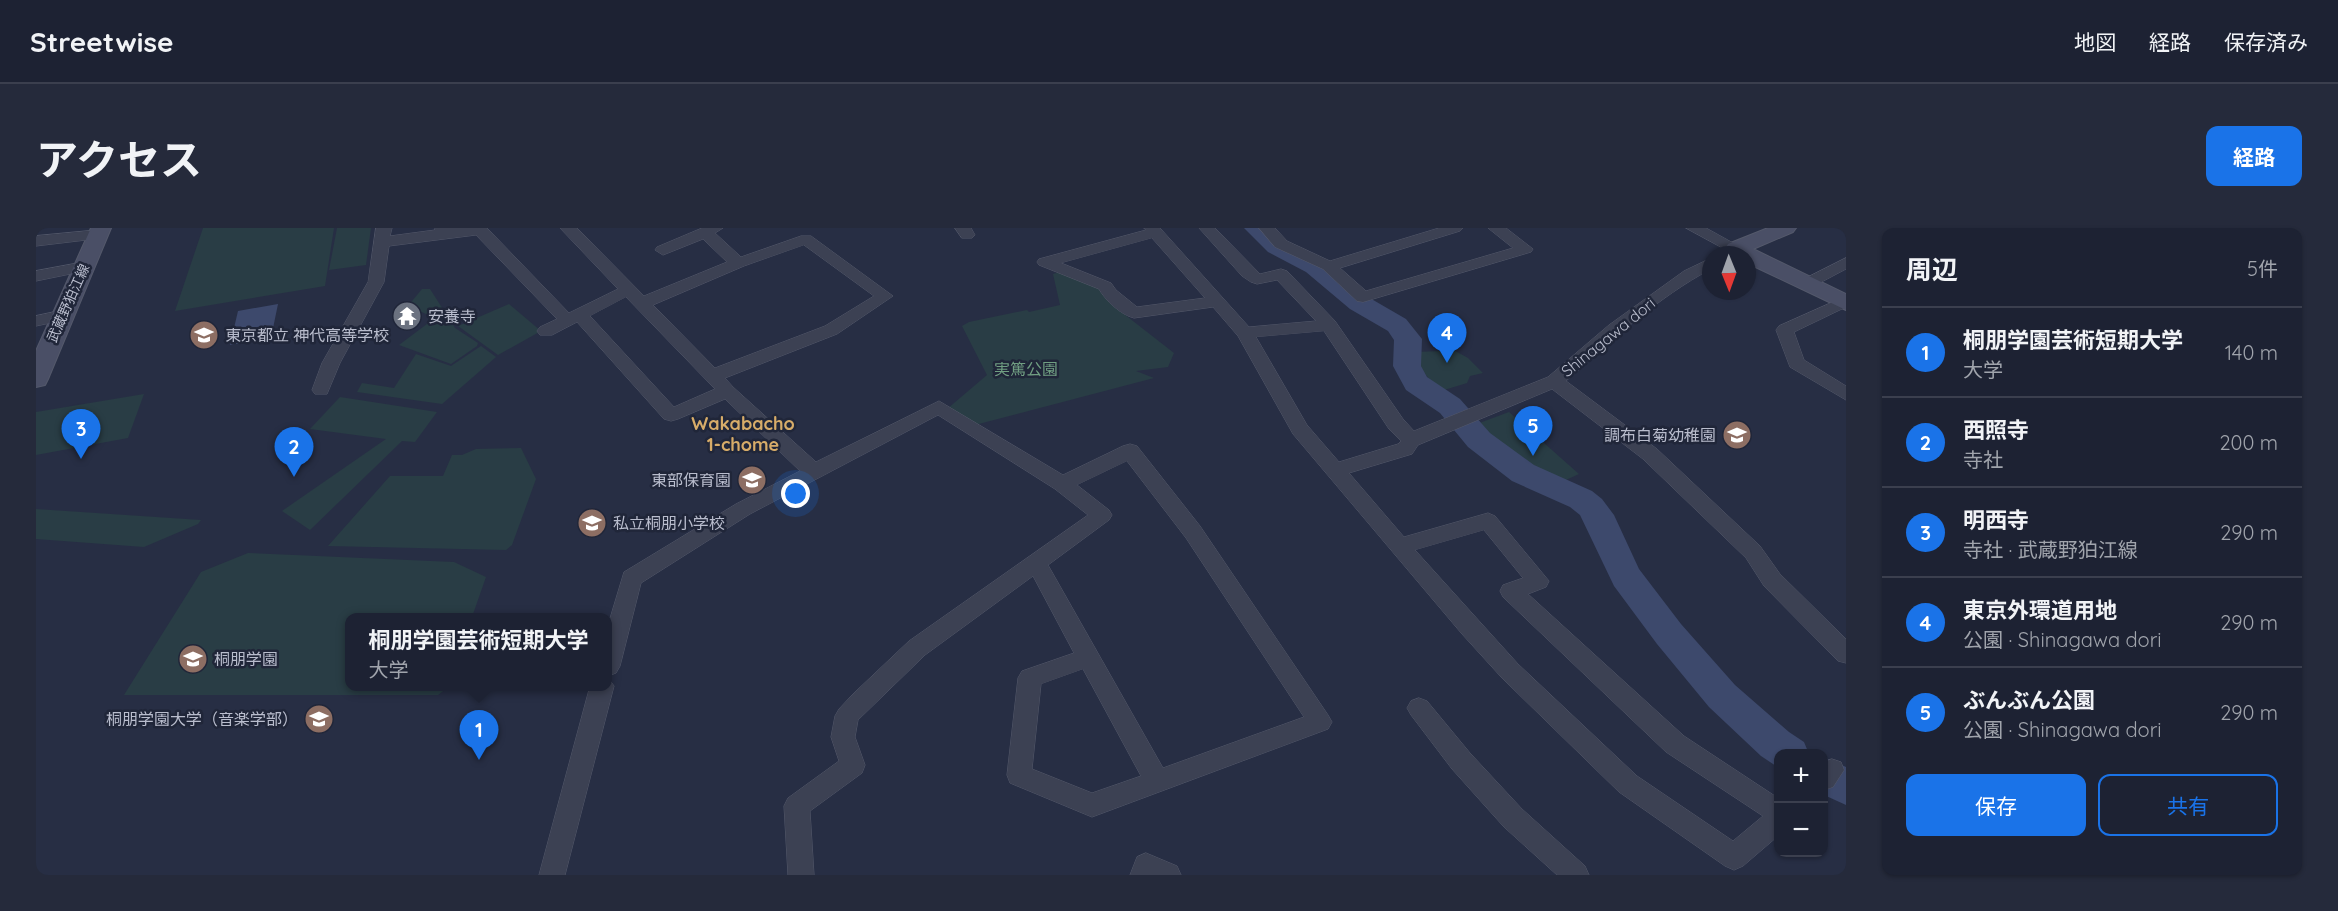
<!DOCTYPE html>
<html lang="ja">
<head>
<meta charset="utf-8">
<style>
  body { margin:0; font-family:Quicksand,"Noto Sans JP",sans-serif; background:#252a3b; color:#f1f3f6 }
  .controls { position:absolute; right:18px; bottom:18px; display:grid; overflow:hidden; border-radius:12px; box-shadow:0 2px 4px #0004 }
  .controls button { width:54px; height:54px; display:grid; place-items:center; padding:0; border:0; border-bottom:2px solid #3b3f4e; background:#1d2233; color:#f1f3f6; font:30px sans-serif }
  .compass { position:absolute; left:1666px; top:18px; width:54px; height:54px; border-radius:50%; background:#1d2233; box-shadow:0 2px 4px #0004; rotate:179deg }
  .you { position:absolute; left:760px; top:266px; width:21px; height:21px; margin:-15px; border:4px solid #fff; border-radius:50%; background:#1a73e8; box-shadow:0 0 0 9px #1a73e833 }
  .badge { display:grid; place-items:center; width:39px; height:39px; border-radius:50%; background:#1a73e8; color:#fff; font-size:20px; font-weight:700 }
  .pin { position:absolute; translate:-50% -50px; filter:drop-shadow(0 2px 3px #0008) }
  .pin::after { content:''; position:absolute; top:32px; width:21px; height:18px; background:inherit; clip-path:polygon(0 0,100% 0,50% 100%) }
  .popup { position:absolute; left:309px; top:385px; width:267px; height:78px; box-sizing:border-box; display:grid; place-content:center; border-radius:12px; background:#1d2233; filter:drop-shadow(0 2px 4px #0005); font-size:20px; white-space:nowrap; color:#a0a4ac }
  .popup b { font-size:22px; color:#f1f3f6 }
  .popup::after { content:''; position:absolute; left:50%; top:100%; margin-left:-12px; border:12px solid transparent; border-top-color:#1d2233 }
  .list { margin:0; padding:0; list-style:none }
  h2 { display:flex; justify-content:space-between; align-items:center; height:78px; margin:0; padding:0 24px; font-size:26px }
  h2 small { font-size:20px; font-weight:400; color:#a0a4ac }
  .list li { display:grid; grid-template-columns:39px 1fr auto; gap:18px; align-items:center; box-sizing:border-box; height:90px; padding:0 24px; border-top:2px solid #3b3f4e }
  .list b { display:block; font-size:22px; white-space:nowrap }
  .list p { margin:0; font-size:20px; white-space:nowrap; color:#a0a4ac }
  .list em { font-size:20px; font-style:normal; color:#a0a4ac }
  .actions { display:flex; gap:12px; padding:18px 24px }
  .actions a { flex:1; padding:14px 0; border:2px solid #1a73e8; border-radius:12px; text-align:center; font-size:21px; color:#1a73e8 }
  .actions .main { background:#1a73e8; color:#fff }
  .map { position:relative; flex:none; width:1810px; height:647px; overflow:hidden; border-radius:12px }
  header { display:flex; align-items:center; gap:36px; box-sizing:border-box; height:84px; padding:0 30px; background:#1d2233; border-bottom:2px solid #3b3f4e }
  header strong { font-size:28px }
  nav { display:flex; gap:33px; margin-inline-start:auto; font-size:21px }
  .intro { display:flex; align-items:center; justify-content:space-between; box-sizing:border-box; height:144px; padding:0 36px }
  h1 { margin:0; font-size:42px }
  .button { padding:15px 27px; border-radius:12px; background:#1a73e8; color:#fff; font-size:21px; font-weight:700 }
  main { display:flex; gap:36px; padding:0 36px }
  aside { flex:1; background:#1d2233; border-radius:12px; box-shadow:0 2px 4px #0004 }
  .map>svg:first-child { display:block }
  .green { fill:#293d45 }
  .water { fill:#3d496c }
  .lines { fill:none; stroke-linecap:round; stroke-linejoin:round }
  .river { fill:#3d496c; fill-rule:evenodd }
  .street-casing { stroke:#54596b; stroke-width:1 }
  .secondary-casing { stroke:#54596b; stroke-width:2 }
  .street { fill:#3c4153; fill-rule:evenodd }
  .secondary { fill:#4a4f66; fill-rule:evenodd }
  .labels { text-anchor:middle; stroke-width:5; stroke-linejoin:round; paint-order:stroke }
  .far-street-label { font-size:14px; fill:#b9bdcd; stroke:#202639 }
  .poi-label { font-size:16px; fill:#b9bdcd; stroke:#202639; text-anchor:start }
  .street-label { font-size:16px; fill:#b9bdcd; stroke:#202639 }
  .park-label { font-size:16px; fill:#709e82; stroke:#202639 }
  .neighbourhood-label { font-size:18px; font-weight:bold; fill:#d7ac69; stroke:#202639 }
</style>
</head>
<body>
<header>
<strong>Streetwise</strong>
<nav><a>地図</a><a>経路</a><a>保存済み</a></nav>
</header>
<div class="intro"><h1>アクセス</h1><a class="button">経路</a></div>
<main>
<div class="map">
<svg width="1810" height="647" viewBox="0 0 1810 647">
  <rect width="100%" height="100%" fill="#272e44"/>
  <g class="green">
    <polygon points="167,0 298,0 289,58 139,83"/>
    <polygon points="301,0 335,0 330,37 293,42"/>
    <polygon points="1024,44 1066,59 1088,86 1138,125 1132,139 1100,143 1118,150 935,198 911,181 951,147 926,98 933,94 991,82 993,84 1024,77 1017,46"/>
    <polygon points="386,61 394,61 419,100 442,115 441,118 415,136 363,117 399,90 372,78"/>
    <polygon points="473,76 505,103 462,127 422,98"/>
    <polygon points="445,118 460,129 406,176 321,164 326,155 358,160 380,126 415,138"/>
    <path d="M1414 120 1432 130 1447 145 1434 148 1431 155 1408 162C1390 150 1386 145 1380 124L1405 123Z"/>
    <polygon points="108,166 92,210 0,227 0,184"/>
    <polygon points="304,169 401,184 379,214 366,213 274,302 246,283 350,211 274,201"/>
    <polygon points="1473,184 1543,246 1519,257 1460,220 1438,197"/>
    <polygon points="485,220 500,251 476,317 470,322 292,318 354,248 407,248 416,227 426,227 440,221"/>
    <polygon points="0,281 165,292 162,296 108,319 0,311"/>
    <polygon points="212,325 418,334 450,349 436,389 314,390 314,458 411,460 402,467 88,467 165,344"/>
  </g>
  <polygon class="water" points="242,76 235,110 194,117 202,83"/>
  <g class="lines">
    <g class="river">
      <polygon points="1208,0 1234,0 1250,14 1288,34 1332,69 1370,91 1386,111 1385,138 1391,149 1424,171 1454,205 1498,237 1556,263 1566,271 1578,287 1603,341 1645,396 1699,457 1753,504 1768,514 1773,526 1742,526 1742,539 1740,538 1725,528 1673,479 1621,416 1578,358 1544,287 1534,279 1476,253 1432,219 1404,185 1370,162 1357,138 1358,112 1352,103 1314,81 1270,44 1232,24"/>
      <polygon points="1788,529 1810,539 1810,577 1788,567"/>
    </g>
    <g class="street-casing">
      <g id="street">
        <path d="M340 0H356L354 8 399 2V0H451L533 85 582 61 524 0H541L608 68 691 34 667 11 627 27 619 22 621 19 666 0H687L679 5 705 29 765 8H775L857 68 801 106 689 150 697 159 780 234 903 173 1027 247 1087 218 1094 216 1101 218 1164 298 1292 487 1296 494 1292 501 1056 589 974 555 971 547 982 450 986 443 1038 425 997 348 889 427 822 492 819 509 829 537 826 545 774 583 778 647H752L748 578 752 570 803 533 795 509 799 488 803 481 817 466 873 413 1052 287 1019 261 902 187 714 286 605 355 584 438 580 445 572 448V397L588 344 700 276 764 243 689 171 642 191 635 193 628 191 541 94 516 107H504L501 103 504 99 521 91 440 7 353 18 348 54 304 135 291 166H279L276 162 286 135 332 54ZM768 17 838 68 789 98 679 140 617 77 708 38ZM590 69 679 161 638 179 554 88ZM1091 233 1150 310 1268 489 1127 540 1012 337 1073 292 1076 287 1073 282 1041 257ZM1047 441 1105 548 1056 565 996 541 1005 456Z"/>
        <polygon points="919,0 935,0 939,7 936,10 926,10"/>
        <path d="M1108 0H1124L1213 99 1280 93 1241 52 1221 56 1215 54 1206 48 1163 0H1179L1224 46 1245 41 1251 43 1299 93 1367 191 1378 203 1512 149 1573 97 1648 43 1675 30V41C1622 69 1575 113 1530 153L1621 221 1724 318 1744 346 1810 411V435L1802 433 1728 358 1710 330 1607 231 1516 161 1382 217 1376 226 1313 245 1368 309 1452 285 1459 288 1513 353 1510 359 1492 366 1648 508 1742 570V608L1707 638 1698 642 1689 638 1583 564 1466 450 1426 406 1257 206 1202 108 1177 79 1098 90C1085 87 1069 72 1063 61L1003 37 1001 34 1003 31 1110 2ZM1116 10 1169 70 1101 79 1080 62 1075 55 1025 35ZM1288 103 1353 201 1365 213 1362 216 1303 234 1271 197 1220 109ZM1448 302 1487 350 1467 357 1464 363 1467 369 1630 524 1727 588 1697 613 1601 548 1482 436 1379 322Z"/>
        <polygon points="1223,0 1239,0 1251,13 1294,33 1403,0 1427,0 1424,3 1304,40 1330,63 1477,20 1452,0 1470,0 1497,21 1495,24 1327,74 1321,73 1287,41 1239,19"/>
        <polygon points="1650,0 1670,0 1708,21 1700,26 1694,24"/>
        <polygon points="62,2 70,7 67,10 0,18 0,8"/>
        <polygon points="1810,30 1810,41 1776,59 1764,59 1762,56 1764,53"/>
        <polygon points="48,34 56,39 54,42 0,53 0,43"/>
        <polygon points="1808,69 1810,69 1810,79 1758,104 1768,132 1810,158 1810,172 1754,139 1740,102 1743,98"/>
        <polygon points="27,82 33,83 35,87 33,91 0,98 0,88"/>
        <polygon points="572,450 578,458 529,647 503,647 554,458 572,458"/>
        <polygon points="1383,470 1391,473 1434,525 1486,581 1549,638 1553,647 1521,647 1468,599 1416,541 1375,487 1371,480 1375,473"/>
        <polygon points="1796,531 1805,534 1808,542 1797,559 1788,562 1788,534"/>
        <polygon points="1110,625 1141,638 1145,647 1094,647 1101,629"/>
      </g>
    </g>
    <g class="secondary-casing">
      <g id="secondary">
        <polygon points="55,0 75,0 12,151 9,157 0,159 0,123"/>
        <polygon points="1732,0 1760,0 1757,4 1717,21 1810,66 1810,82 1711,35 1711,27 1695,27 1689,21 1692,16"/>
      </g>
    </g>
    <use href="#street" class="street"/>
    <use href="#secondary" class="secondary"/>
  </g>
  <defs>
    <g id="temple-disc" transform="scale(1.5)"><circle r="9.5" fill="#6b7280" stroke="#202639"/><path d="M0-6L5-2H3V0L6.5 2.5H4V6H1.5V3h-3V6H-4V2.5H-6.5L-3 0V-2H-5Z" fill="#fff"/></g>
    <g id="school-disc" transform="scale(1.5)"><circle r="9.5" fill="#8d6e63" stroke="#202639"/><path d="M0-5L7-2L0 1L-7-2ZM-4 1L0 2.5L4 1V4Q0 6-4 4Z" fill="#fff"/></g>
    <g id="university-disc" transform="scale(1.5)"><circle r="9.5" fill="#8d6e63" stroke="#202639"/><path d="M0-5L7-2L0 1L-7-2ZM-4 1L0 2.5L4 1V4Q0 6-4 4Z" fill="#fff"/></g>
  </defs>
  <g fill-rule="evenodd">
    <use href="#temple-disc" x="371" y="88"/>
    <use href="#school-disc" x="168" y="107"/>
    <use href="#school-disc" x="1701" y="207"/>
    <use href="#school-disc" x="716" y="252"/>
    <use href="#school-disc" x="556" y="295"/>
    <use href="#school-disc" x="157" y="431"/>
    <use href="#university-disc" x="283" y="491"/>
  </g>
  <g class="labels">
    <g class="far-street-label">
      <text transform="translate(32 75) rotate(-66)" y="5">武蔵野狛江線</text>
    </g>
    <g class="poi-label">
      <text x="392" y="94">安養寺</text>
      <text x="189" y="113">東京都立 神代高等学校</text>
      <text x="1680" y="213" text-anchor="end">調布白菊幼稚園</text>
      <text x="695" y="258" text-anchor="end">東部保育園</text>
      <text x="577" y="301">私立桐朋小学校</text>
      <text x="178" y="437">桐朋学園</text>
      <text x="262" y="497" text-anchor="end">桐朋学園大学（音楽学部）</text>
    </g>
    <g class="street-label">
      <text transform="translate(1572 109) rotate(-39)" y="6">Shinagawa dori</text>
    </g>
    <g class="park-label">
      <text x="990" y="147">実篤公園</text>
    </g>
    <g class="neighbourhood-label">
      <text x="707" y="202">Wakabacho<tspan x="707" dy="21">1-chome</tspan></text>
    </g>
  </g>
</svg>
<div class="controls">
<button>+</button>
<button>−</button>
</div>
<svg class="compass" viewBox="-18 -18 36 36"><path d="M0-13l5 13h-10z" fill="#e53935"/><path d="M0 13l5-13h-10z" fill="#a0a4ac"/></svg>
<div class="you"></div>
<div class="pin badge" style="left:443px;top:532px">1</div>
<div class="popup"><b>桐朋学園芸術短期大学</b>大学</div>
<div class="pin badge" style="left:258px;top:249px">2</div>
<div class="pin badge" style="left:45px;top:231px">3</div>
<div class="pin badge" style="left:1411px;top:135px">4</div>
<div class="pin badge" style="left:1497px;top:228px">5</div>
</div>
<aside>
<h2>周辺<small>5件</small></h2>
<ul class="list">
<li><span class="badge">1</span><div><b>桐朋学園芸術短期大学</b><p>大学</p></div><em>140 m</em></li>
<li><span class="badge">2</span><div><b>西照寺</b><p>寺社</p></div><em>200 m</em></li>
<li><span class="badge">3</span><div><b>明西寺</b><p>寺社 · 武蔵野狛江線</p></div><em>290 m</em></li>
<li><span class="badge">4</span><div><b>東京外環道用地</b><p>公園 · Shinagawa dori</p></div><em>290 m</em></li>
<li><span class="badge">5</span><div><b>ぶんぶん公園</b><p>公園 · Shinagawa dori</p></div><em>290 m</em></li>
</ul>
<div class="actions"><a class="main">保存</a><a>共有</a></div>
</aside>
</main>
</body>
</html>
